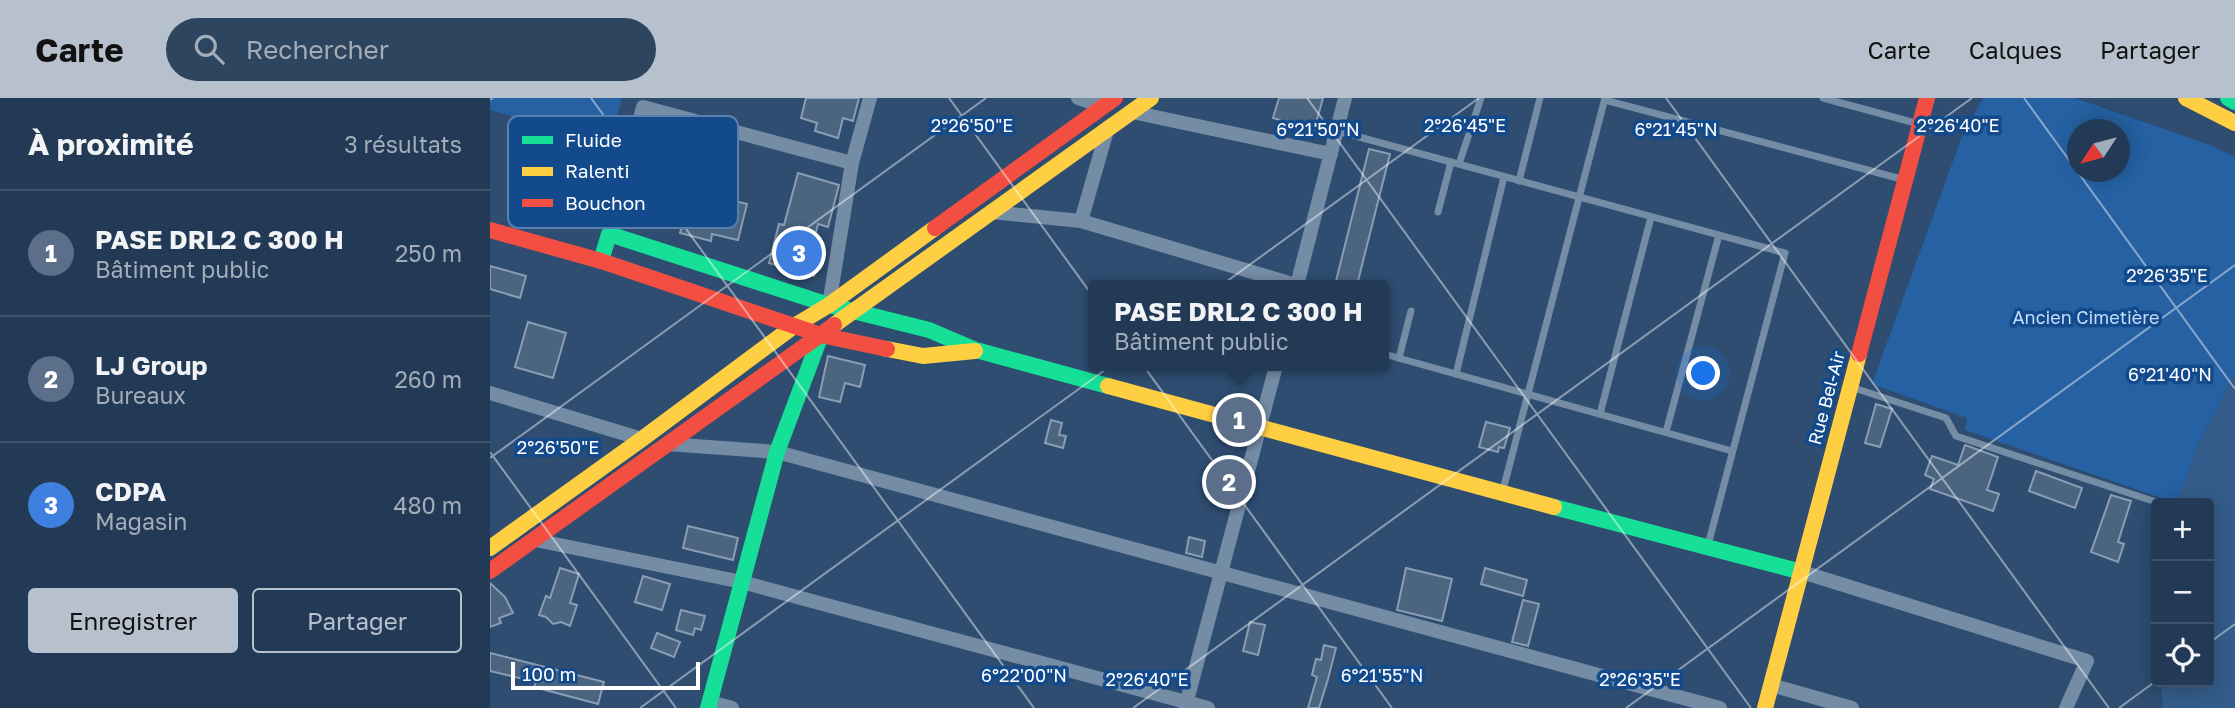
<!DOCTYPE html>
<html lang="fr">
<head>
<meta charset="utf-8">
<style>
  body { margin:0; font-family:"Golos Text",sans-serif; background:#2e455f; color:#f1f3f6 }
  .controls { position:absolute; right:21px; bottom:21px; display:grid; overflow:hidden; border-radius:7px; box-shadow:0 4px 18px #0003 }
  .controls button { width:63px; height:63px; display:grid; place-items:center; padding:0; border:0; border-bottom:2px solid #3f546c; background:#223a55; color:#f1f3f6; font:35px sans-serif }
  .compass { position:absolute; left:1577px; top:21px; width:63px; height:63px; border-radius:50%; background:#223a55; box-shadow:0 4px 18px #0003; rotate:234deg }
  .scale { position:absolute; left:21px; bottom:18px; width:189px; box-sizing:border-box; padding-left:7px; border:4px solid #fff; border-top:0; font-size:19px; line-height:24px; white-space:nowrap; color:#fff; -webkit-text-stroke:5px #134a8c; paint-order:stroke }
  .you { position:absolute; left:1214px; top:276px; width:24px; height:24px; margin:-18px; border:5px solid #fff; border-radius:50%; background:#1a73e8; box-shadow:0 0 0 10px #1a73e833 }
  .badge { display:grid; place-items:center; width:46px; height:46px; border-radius:50%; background:#b6c1cd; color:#fff; font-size:23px; font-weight:700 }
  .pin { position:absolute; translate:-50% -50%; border:4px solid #fff; box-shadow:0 2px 7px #0006 }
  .popup { position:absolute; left:598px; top:182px; width:301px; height:91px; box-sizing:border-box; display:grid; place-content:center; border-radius:7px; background:#223a55; filter:drop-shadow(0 2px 5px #0005); font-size:23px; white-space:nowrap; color:#a2adb9 }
  .popup b { font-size:26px; color:#f1f3f6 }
  .popup::after { content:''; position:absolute; left:50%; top:100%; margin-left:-14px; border:14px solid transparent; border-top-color:#223a55 }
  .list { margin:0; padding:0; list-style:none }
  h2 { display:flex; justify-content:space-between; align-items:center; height:91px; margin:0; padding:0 28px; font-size:30px }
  h2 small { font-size:23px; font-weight:400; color:#a2adb9 }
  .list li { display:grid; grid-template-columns:46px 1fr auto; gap:21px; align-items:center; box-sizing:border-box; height:126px; padding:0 28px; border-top:2px solid #3f546c }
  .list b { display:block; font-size:26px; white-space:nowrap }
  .list p { margin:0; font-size:23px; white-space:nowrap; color:#a2adb9 }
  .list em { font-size:23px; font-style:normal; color:#a2adb9 }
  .actions { display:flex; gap:14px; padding:21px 28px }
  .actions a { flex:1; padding:16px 0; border:2px solid #b6c1cd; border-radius:7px; text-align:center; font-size:24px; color:#b6c1cd }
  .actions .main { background:#b6c1cd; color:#111 }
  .icon { flex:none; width:38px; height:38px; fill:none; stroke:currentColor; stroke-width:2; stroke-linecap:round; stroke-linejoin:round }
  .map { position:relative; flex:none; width:1745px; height:610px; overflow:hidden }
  header { display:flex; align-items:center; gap:42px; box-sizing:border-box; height:98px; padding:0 35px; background:#b6c1cd; color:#111 }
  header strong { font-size:33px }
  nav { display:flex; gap:38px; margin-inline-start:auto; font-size:24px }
  .search { width:490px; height:63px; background:#2e455f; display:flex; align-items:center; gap:18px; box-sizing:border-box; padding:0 24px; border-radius:38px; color:#a2adb9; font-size:26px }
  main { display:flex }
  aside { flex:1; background:#223a55 }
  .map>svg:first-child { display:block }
  .green { fill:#2561a3; fill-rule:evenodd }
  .water { fill:#335c8a }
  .building { fill:#4b6480; stroke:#8a9db3; stroke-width:2 }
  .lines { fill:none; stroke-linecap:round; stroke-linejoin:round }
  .lane { stroke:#758ca5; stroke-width:7 }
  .street { stroke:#758ca5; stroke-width:14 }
  .fast { stroke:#16e098; stroke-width:16 }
  .slow { stroke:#ffcf43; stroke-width:16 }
  .jam { stroke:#f24e42; stroke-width:16 }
  .ticks { fill:none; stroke:#fff; stroke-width:2; stroke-opacity:0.45 }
  .labels { text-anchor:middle; stroke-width:7; stroke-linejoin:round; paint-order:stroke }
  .park-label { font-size:18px; fill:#c2ddfc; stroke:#134a8c }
  .street-label { font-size:18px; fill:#fff; stroke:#134a8c }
  .key { fill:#134a8c; stroke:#5a80ae; stroke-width:2 }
  .key-label { font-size:19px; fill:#fff }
  .ticks-label { font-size:18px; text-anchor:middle; fill:#fff; stroke:#134a8c; stroke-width:7; stroke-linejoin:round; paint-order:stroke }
</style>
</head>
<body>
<header>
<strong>Carte</strong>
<div class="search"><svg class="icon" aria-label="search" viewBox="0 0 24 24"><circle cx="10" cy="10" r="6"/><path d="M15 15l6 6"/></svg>Rechercher</div>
<nav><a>Carte</a><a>Calques</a><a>Partager</a></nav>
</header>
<main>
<aside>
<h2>À proximité<small>3 résultats</small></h2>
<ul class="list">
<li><span class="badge" style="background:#5c6f8a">1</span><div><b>PASE DRL2 C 300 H</b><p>Bâtiment public</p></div><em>250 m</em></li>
<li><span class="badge" style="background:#5c6f8a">2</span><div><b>LJ Group</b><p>Bureaux</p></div><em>260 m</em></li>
<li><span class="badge" style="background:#3f7fe0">3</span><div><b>CDPA</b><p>Magasin</p></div><em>480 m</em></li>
</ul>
<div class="actions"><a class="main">Enregistrer</a><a>Partager</a></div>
</aside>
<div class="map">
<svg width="1745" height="610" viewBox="0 0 1745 610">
  <rect width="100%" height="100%" fill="#2e4d71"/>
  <g class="green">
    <polygon points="0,0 132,0 120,45 0,12"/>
    <path d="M1493 0H1585L1720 47 1745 59V276L1706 350 1700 370 1686 405 1475 332 1477 320 1382 286 1471 41ZM1588 32H1630V74H1588Z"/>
  </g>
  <polygon class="water" points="1745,276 1745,610 1673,610 1671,584 1719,584 1719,405 1686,405 1700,370 1706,350"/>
  <g class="building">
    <polygon points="316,0 369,0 363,23 353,20 348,40 325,33 327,25 311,20"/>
    <polygon points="789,0 833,0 824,32 783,20"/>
    <polygon points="36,43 86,57 71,113 18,98 26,66 30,67"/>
    <polygon points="879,51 900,56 867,187 845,187"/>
    <polygon points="308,75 349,87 338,129 328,126 318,165 327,167 324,178 279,165 289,126 294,127"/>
    <polygon points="195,86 216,93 210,115 218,117 217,120 235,126 241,102 257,106 248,142 222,136 221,143 190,135 197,108 189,106"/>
    <polygon points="0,168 36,178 30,200 0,191"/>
    <polygon points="38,224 76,235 63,280 25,269"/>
    <polygon points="338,258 375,267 370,289 355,285 350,304 329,299"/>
    <polygon points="1386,306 1402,311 1390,349 1375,345"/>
    <polygon points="561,322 572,325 569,337 576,338 573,350 555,345"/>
    <polygon points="996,324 1020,330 1014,350 1009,349 1008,354 989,349"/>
    <polygon points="1475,347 1508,359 1497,392 1509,396 1503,413 1440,391 1444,381 1435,377 1442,358 1468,367"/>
    <polygon points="1546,373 1592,390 1585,410 1539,393"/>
    <polygon points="1621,397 1641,403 1628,444 1634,446 1628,464 1601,454"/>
    <polygon points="198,428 248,440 243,462 193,450"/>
    <polygon points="699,439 715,443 712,459 696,455"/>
    <polygon points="70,470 89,476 80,505 87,507 80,528 71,524 63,526 56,519 49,517 56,498 60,500"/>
    <polygon points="916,470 962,481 952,523 907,512"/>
    <polygon points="995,470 1037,482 1033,498 991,486"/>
    <polygon points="153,478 180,486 172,512 145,504"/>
    <polygon points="0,485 15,499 23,515 9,520 11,525 0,529"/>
    <polygon points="1033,502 1049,506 1038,548 1022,544"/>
    <polygon points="191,512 215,518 211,532 205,530 203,537 186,532"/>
    <polygon points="760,524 775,527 768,557 753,553"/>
    <polygon points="167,535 190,544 184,559 161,550"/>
    <polygon points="834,547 846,550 838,581 829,610 818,610 827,579 822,577 826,561 831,562"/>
    <polygon points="0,555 114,584 108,606 44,589 46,584 0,573"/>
  </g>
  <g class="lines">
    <g class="lane">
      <polyline points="1333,0 1429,26"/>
      <polyline points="1115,2 1415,82"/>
      <polyline points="847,33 1295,155 1218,447"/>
      <polyline points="969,66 991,0"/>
      <polyline points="1029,83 1050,0"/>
      <polyline points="948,114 961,64"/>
      <polyline points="894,256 1242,353"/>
      <polyline points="909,260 921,213"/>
      <polyline points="966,276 1014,79"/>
      <polyline points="1361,289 1456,320 1466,338 1669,405"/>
      <polyline points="1110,316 1161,119"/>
      <polyline points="1176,334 1229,137"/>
      <polyline points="1013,392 1115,0"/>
    </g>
    <g class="street">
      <polyline points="588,0 613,8"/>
      <polyline points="642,14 841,56"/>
      <polyline points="501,114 591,123 806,187"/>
      <polyline points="591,123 618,29"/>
      <polyline points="119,136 153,9 362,65"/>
      <polyline points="807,187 855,0"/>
      <polyline points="339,207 362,65 380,0"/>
      <polyline points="0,295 152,341"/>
      <polyline points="177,346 287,354 1230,610"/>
      <polyline points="45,442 252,484 718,610"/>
      <polyline points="1312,474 1597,563 1576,610"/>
      <polyline points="1281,587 1362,610"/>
      <polyline points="220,604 242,610"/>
      <polyline points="695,610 786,268"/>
    </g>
    <g class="fast">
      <polyline points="1738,0 1745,4"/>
      <polyline points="111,163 119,136 339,207 439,232 486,252 618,288"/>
      <polyline points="1064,409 1312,474"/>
      <polyline points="218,610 287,354 331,237"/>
    </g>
    <g class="slow">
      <polyline points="1696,0 1745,25"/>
      <polyline points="344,227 661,0"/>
      <polyline points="397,251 433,258 485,253"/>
      <polyline points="618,288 1064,409"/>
      <polyline points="0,450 152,341 304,228 339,207 445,130"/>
      <polyline points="1275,610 1369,256"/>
    </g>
    <g class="jam">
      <polyline points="445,130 625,0"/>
      <polyline points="0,132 111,163 331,237 397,251"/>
      <polyline points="1369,256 1437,0"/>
      <polyline points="0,473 344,227"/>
    </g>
  </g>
  <path class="ticks" d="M101 0 544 610M459 0 902 610M817 0 1261 610M1176 0 1619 610M1534 0 1745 291M0 2 3 0M0 354 186 610M0 360 496 0M1719 545 1745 526M150 610 989 0M643 610 1482 0M1136 610 1745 167M1629 610 1666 583"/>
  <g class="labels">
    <g class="park-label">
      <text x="1596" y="226">Ancien Cimetière</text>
    </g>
    <g class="street-label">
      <text transform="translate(1337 300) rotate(-75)" y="6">Rue Bel-Air</text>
    </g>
  </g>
  <rect x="18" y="18" width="230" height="112" rx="10" class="key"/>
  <rect x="32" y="38" width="31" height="8" fill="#16e098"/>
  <rect x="32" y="69" width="31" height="9" fill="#ffcf43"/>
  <rect x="32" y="101" width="31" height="8" fill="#f24e42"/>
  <g class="key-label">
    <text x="75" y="49">Fluide</text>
    <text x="75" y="80">Ralenti</text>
    <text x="75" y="112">Bouchon</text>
  </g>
  <g class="ticks-label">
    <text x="482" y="34">2°26'50"E</text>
    <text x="975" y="34">2°26'45"E</text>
    <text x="1468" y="34">2°26'40"E</text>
    <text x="828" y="38">6°21'50"N</text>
    <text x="1186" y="38">6°21'45"N</text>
    <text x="1677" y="184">2°26'35"E</text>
    <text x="1680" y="283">6°21'40"N</text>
    <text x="68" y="356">2°26'50"E</text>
    <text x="534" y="584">6°22'00"N</text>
    <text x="892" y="584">6°21'55"N</text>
    <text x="657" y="588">2°26'40"E</text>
    <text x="1150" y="588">2°26'35"E</text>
  </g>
</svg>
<div class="controls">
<button>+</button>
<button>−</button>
<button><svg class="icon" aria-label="locate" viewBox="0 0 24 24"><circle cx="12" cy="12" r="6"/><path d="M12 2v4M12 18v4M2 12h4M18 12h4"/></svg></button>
</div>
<svg class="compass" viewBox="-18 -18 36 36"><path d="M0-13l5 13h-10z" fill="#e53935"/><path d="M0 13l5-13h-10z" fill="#a2adb9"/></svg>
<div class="scale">100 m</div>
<div class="you"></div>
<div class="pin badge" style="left:749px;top:322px;background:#5c6f8a">1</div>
<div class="popup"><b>PASE DRL2 C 300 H</b>Bâtiment public</div>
<div class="pin badge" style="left:739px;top:384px;background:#5c6f8a">2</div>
<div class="pin badge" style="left:309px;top:155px;background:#3f7fe0">3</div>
</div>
</main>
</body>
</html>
